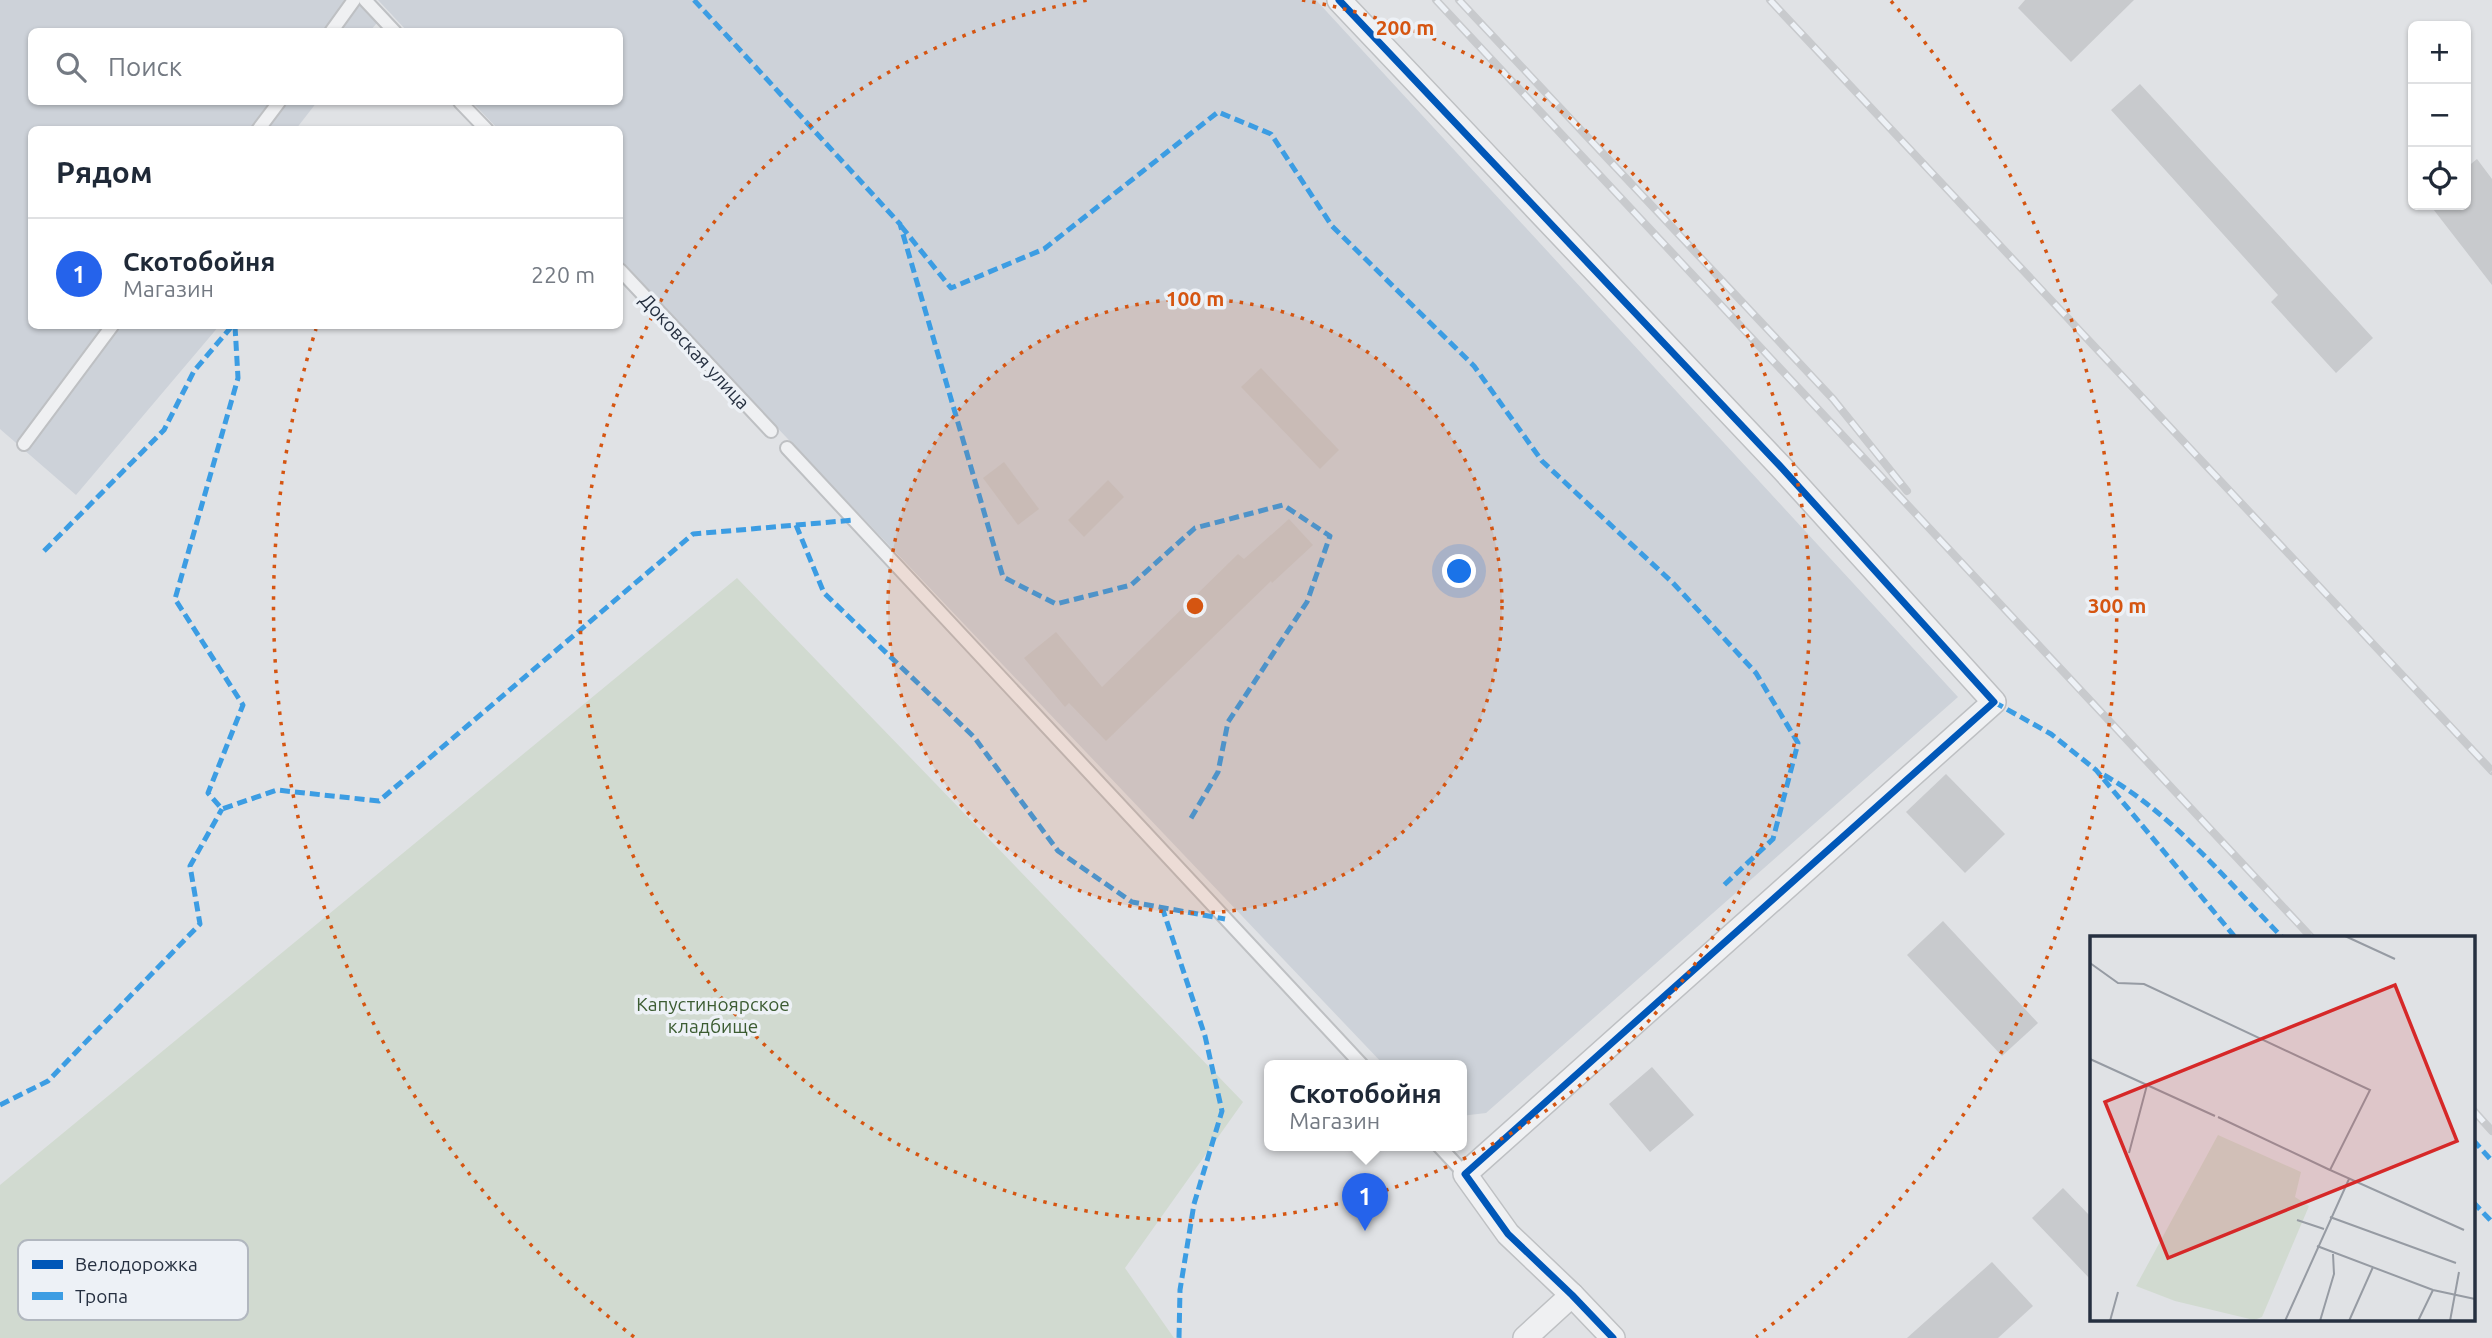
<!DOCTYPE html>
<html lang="ru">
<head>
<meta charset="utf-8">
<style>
  body { margin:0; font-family:Ubuntu,sans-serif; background:#f2f2f3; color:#1f2937 }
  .controls { position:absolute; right:21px; top:21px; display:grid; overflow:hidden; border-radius:10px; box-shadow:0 2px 5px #0004 }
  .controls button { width:63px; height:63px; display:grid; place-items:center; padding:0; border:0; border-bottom:2px solid #e0e1e3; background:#fff; color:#1f2937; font:35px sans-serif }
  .you { position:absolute; left:1460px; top:572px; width:24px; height:24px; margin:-18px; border:5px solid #fff; border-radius:50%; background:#1a73e8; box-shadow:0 0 0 10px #1a73e833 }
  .badge { display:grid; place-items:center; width:46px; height:46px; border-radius:50%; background:#2563eb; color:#fff; font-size:23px; font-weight:700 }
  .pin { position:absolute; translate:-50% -58px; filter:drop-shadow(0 2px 4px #0008) }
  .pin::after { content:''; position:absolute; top:37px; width:24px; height:21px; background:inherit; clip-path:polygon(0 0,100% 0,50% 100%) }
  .popup { position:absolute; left:1264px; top:1060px; width:203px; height:91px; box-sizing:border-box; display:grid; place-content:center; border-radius:10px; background:#fff; filter:drop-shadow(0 2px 5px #0005); font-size:23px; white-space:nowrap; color:#747a83 }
  .popup b { font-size:26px; color:#1f2937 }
  .popup::after { content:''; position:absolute; left:50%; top:100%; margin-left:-14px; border:14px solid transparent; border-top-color:#fff }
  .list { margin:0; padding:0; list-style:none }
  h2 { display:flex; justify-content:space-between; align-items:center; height:91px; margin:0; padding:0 28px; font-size:30px }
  h2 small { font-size:23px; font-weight:400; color:#747a83 }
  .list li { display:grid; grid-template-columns:46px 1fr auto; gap:21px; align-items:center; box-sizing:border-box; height:112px; padding:0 28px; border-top:2px solid #e0e1e3 }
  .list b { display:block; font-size:26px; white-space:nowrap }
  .list p { margin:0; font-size:23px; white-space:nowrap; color:#747a83 }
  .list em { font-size:23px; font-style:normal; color:#747a83 }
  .icon { flex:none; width:38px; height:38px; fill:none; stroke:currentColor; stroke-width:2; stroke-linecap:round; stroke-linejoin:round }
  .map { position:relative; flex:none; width:2492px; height:1338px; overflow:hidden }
  .search { position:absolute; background:#fff; box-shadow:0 2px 5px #0004; left:28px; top:28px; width:595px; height:77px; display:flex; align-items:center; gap:18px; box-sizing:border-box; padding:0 24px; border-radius:10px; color:#747a83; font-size:26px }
  .panel { position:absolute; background:#fff; box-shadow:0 2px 5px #0004; left:28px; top:126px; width:595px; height:203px; border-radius:10px }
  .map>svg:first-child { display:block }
  .built { fill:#cdd2d9 }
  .green { fill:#d1dad0 }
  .building { fill:#c8cacd }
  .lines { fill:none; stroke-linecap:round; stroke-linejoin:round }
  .service-casing { stroke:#bec0c3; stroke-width:16 }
  .minor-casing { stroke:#bec0c3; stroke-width:26 }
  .service { stroke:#eff0f2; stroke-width:12 }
  .minor { stroke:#eff0f2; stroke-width:23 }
  .rail-casing { stroke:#c8cacd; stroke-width:8 }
  .rail { stroke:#edf1f6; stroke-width:5; stroke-dasharray:16; stroke-linecap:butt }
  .quiet { stroke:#3c9de3; stroke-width:5; stroke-dasharray:10 5; stroke-linecap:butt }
  .cycleway-casing { stroke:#edf1f6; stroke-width:11 }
  .cycleway { stroke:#0057b8; stroke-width:7 }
  .ring { fill:none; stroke:#d55511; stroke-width:3.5; stroke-dasharray:3.5 7 }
  .labels { text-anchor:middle; stroke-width:7; stroke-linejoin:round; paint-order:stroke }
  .street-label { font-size:19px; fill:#263040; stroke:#edf1f6 }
  .park-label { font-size:19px; fill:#3c5c32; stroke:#edf1f6 }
  .inset-road { fill:none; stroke:#969ba3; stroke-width:2 }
  .view { fill:#d62828; fill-opacity:0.15; stroke:#d62828; stroke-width:3.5 }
  .inset-edge { fill:none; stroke:#263040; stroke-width:3.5 }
  .key { fill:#edf1f6; stroke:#b1b7bf; stroke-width:2 }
  .key-label { font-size:19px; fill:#263040 }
  .centre { fill:#d55511; stroke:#edf1f6; stroke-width:3.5 }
  .ring-label { font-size:21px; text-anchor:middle; font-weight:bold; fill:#d55511; stroke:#edf1f6; stroke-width:7; stroke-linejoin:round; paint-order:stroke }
</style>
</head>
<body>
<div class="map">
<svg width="2492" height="1338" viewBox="0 0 2492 1338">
  <rect width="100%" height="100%" fill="#e0e2e5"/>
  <g class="built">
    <polygon points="0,0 355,0 377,23 370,31 32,32 32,102 317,102 296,129 32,130 32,326 219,326 76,495 0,429"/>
    <polygon points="378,0 1316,0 1958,697 1486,1113 1461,1116 1461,1065 1384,1065 745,394 620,260 620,130 498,129 472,102 620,102 620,32 407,31"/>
  </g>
  <polygon class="green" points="737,578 1243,1102 1125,1268 1174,1338 0,1338 0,1185"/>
  <g class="building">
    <polygon points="2025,0 2134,0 2071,62 2018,8"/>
    <polygon points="2140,84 2373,338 2336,373 2271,302 2278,295 2111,110"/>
    <polygon points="2477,159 2492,179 2492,285 2430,205 2466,205 2466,168"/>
    <polygon points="1261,368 1339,450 1320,469 1241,387"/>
    <polygon points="1004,462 1039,509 1018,525 983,478"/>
    <polygon points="1108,480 1124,497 1084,537 1068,520"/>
    <polygon points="1289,519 1313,545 1272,583 1271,581 1106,741 1069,703 1065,707 1024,658 1056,632 1102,687 1238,554 1244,559"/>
    <polygon points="1946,774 2005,834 1965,873 1906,812"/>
    <polygon points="1943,921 2038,1023 2002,1056 1907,955"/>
    <polygon points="1652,1067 1694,1115 1650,1152 1609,1104"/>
    <polygon points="2063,1188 2091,1217 2091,1280 2032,1218"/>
    <polygon points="1992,1262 2033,1306 1998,1338 1907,1338"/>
  </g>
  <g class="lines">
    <g class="service-casing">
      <g id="service">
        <polyline points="365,0 395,32"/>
        <polyline points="331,32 354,0"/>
        <polyline points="460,102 487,130"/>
        <polyline points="258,130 279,102"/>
        <polyline points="620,270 771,431"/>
        <polyline points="24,444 112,326"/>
        <polyline points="787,448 1362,1065"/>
        <polyline points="1438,1145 1465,1174"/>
      </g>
    </g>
    <g class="minor-casing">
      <g id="minor">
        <polyline points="1339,0 1780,466 1994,702 1465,1174 1508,1234 1572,1295 1613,1338"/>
        <polyline points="1525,1338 1572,1295"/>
      </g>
    </g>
    <use href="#service" class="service"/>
    <use href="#minor" class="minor"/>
    <g class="rail-casing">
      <g id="rail">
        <polyline points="1436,0 2311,937"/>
        <polyline points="1459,0 1833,399 1907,491"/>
        <polyline points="1770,0 2492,771"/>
        <polyline points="2473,1110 2492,1131"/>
      </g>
    </g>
    <use href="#rail" class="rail"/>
    <g class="quiet">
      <polyline points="694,0 900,224 1003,577 1056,604 1131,585 1195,528 1283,505 1330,536 1307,602 1228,722 1218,772 1190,820"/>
      <polyline points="901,226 951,288 1044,249 1218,112 1271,134 1332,226 1474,366 1542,461 1673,583 1756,673 1798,743 1773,839 1723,886"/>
      <polyline points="235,326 238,378 175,599 243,705 208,793 222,809 277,790 379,801 693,534 854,520"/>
      <polyline points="796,525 824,593 974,737 1058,851 1132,902 1225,919"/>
      <polyline points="44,551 164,430 194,371 232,326"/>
      <polyline points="1994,702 2051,734 2096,770 2235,937"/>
      <path d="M2104 775C2173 814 2227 881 2282 937"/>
      <polyline points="1162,907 1205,1036 1222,1111 1194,1204 1180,1290 1179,1338"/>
      <polyline points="0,1105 48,1081 200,924 190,866 222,809"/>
      <polyline points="2473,1140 2492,1161"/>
      <polyline points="2473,1202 2492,1222"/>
    </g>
    <g class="cycleway-casing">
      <polyline id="cycleway" points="1339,0 1780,466 1994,702 1465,1174 1508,1234 1572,1295 1613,1338"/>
    </g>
    <use href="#cycleway" class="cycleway"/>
  </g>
  <circle cx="1195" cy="606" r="307" fill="#d55511" fill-opacity=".12"/>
  <g class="ring">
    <circle cx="1195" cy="606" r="307"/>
    <path d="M1302 0A615 615 0 1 1 1088 0"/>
    <path d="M634 1337A922 922 0 0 1 316 329M1891 1A922 922 0 0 1 1756 1337"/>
  </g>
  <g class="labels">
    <g class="street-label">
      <text transform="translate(695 351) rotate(47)" y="7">Доковская улица</text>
    </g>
    <g class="park-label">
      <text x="713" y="1011">Капустиноярское<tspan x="713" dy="22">кладбище</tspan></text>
    </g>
  </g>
  <g transform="translate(2090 936)">
    <rect width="385" height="385" fill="#e0e2e5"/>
    <path d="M128 199 211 236 205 261 219 270 172 381 164 384 85 365 46 350Z" fill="#d1dad0"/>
    <path class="inset-road" d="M255 0 305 23M0 27 28 47 54 48 280 154 240 234 374 294M0 123 125 180M128 181 240 234M39 217 57 149M240 281 366 327M207 284 234 293M227 310 343 354 385 363M20 385 28 356M195 385 259 243M230 385 244 338 243 318M259 385 283 331M328 385 343 354M360 385 369 336"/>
    <path class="view" d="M305 49 367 205 78 322 15 166Z"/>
    <rect width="385" height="385" class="inset-edge"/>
  </g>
  <rect x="18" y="1240" width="230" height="80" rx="10" class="key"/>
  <rect x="32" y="1260" width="31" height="9" fill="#0057b8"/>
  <rect x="32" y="1292" width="31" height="8" fill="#3c9de3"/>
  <g class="key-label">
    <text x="75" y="1271">Велодорожка</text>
    <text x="75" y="1303">Тропа</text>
  </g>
  <circle cx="1195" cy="606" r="10" class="centre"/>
  <g class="ring-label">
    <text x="1405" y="35">200 m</text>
    <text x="1195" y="306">100 m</text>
    <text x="2117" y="613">300 m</text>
  </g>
</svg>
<div class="controls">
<button>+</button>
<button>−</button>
<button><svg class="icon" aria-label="locate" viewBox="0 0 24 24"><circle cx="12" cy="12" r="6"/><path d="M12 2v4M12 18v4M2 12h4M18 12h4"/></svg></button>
</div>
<div class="you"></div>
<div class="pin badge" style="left:1365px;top:1231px">1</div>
<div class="popup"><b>Скотобойня</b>Магазин</div>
<div class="search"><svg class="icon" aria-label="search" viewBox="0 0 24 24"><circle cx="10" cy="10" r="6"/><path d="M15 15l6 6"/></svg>Поиск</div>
<section class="panel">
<h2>Рядом<small></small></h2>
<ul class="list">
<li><span class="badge">1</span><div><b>Скотобойня</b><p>Магазин</p></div><em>220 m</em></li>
</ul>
</section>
</div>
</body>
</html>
